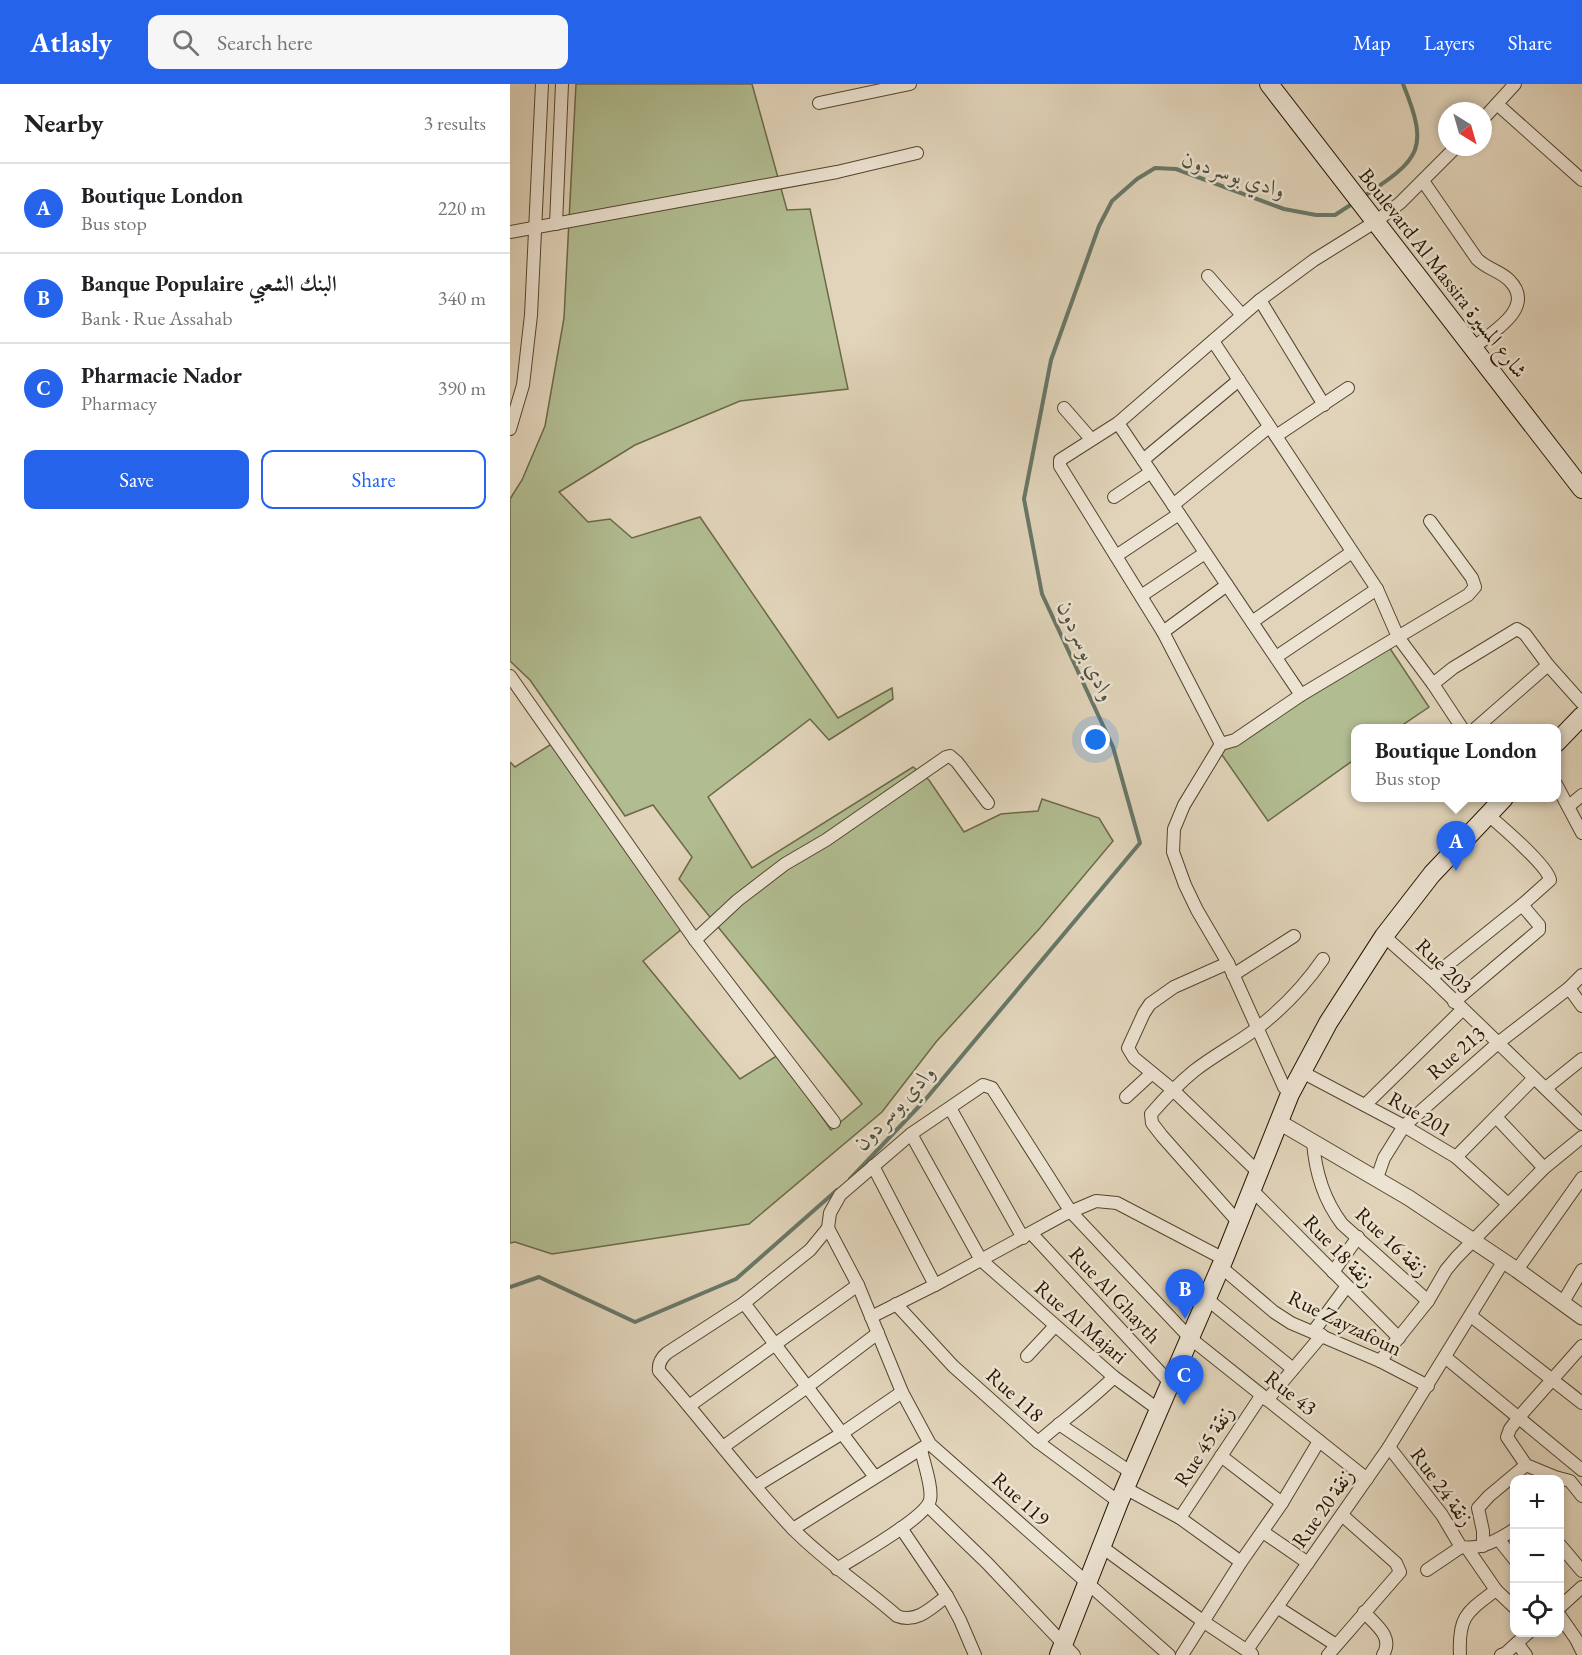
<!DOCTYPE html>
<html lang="en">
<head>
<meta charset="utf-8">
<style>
  body { margin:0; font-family:"EB Garamond",Amiri,serif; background:#f6f6f6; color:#202124 }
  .controls { position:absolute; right:18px; bottom:18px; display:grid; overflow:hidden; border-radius:12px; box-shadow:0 3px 9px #0003 }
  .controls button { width:54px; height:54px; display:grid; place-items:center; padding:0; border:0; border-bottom:2px solid #e0e0e0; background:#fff; color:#202124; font:30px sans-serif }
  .compass { position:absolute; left:928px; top:18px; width:54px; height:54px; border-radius:50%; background:#fff; box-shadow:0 3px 9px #0003; rotate:143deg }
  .you { position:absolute; left:586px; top:656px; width:21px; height:21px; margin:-15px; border:4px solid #fff; border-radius:50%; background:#1a73e8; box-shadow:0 0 0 9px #1a73e833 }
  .badge { display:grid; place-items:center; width:39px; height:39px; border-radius:50%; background:#2563eb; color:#fff; font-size:20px; font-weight:700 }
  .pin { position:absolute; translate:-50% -50px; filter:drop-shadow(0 2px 3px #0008) }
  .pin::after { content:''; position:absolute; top:32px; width:21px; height:18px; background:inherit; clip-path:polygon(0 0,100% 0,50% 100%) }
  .popup { position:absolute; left:841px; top:640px; width:210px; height:78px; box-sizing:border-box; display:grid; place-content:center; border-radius:12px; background:#fff; filter:drop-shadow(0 2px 4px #0005); font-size:20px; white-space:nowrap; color:#757577 }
  .popup b { font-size:22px; color:#202124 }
  .popup::after { content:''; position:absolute; left:50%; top:100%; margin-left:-12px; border:12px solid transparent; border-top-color:#fff }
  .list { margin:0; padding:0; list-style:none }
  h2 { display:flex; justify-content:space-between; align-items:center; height:78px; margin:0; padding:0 24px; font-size:26px }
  h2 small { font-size:20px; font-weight:400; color:#757577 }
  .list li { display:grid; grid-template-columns:39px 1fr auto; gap:18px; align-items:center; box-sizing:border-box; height:90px; padding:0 24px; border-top:2px solid #e0e0e0 }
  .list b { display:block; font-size:22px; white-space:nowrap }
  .list p { margin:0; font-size:20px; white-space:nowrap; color:#757577 }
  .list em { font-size:20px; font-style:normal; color:#757577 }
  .actions { display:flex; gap:12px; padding:18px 24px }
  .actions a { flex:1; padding:14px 0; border:2px solid #2563eb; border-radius:12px; text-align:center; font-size:21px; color:#2563eb }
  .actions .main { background:#2563eb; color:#fff }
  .icon { flex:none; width:33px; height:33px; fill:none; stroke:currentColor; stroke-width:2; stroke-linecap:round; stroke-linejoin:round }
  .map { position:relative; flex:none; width:1072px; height:1571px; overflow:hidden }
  header { display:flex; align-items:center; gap:36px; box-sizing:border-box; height:84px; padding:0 30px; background:#2563eb; color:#fff }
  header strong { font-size:28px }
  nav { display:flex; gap:33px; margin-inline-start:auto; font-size:21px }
  .search { width:420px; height:54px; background:#f6f6f6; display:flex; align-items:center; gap:15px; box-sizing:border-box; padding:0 21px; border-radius:12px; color:#757577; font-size:22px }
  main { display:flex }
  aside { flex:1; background:#fff }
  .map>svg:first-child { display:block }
  .green { fill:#b1bd91; stroke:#6b6948; stroke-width:1.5 }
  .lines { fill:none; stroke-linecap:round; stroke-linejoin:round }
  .stream { stroke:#687767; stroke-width:4 }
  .minor-casing { stroke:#54452e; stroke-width:14 }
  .tertiary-casing { stroke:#54452e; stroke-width:17 }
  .secondary-casing { stroke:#251500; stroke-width:20 }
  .minor { stroke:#ece3d2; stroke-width:12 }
  .tertiary { stroke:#ece3d2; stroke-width:15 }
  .secondary { stroke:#ece3d2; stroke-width:18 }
  .labels { text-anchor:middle; stroke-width:5; stroke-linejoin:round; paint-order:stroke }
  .street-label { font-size:21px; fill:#251500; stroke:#ece3d2 }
  .water-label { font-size:22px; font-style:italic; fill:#4c4e3c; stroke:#ece3d2 }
</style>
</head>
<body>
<header>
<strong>Atlasly</strong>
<div class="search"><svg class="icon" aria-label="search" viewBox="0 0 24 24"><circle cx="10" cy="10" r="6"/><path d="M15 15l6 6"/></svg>Search here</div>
<nav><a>Map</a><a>Layers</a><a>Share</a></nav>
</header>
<main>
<aside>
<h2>Nearby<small>3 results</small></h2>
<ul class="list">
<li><span class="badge">A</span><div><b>Boutique London</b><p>Bus stop</p></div><em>220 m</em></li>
<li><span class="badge">B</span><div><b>Banque Populaire البنك الشعبي</b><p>Bank · Rue Assahab</p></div><em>340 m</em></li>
<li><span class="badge">C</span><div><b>Pharmacie Nador</b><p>Pharmacy</p></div><em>390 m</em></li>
</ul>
<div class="actions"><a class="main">Save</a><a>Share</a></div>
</aside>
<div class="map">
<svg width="1072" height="1571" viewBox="0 0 1072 1571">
  <rect width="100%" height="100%" fill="#e1d4ba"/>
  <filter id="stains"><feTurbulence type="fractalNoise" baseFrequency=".00333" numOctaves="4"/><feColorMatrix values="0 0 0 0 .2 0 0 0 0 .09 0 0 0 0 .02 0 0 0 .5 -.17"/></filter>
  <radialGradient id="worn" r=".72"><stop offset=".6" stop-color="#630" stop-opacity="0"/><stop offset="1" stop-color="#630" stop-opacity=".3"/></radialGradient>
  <g class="green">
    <polygon points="66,0 242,0 277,126 300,125 338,305 230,317 125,361 49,408 78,438 100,435 122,454 190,433 328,634 382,604 383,615 319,656 300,635 198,713 242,784 403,683 419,696 454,748 491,730 528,727 532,715 589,734 603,757 530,844 426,958 372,1028 239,1140 42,1170 5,1158 0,1159 0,678 5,683 43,659 173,844 133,877 230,995 268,971 321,1046 352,1020 169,795 182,773 143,721 115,732 20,596 0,577 0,415 12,396 35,342 54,234"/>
    <polygon points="879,563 919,623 888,644 846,644 845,675 758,737 710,668"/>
  </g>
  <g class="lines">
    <g class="stream">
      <path d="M853 113C910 75 920 66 893 0"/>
      <polyline points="340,1095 415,1016 630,759 603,663 532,510 514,415 541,276 589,142 602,117 627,95 645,84 666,85 774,125 806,131 825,131 845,118"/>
      <polyline points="0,1203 29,1193 125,1238 226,1195 327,1106"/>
    </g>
    <g class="minor-casing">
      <g id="minor">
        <polyline points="309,19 400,0"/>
        <polyline points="987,20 1072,96"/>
        <polyline points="973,35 1005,0"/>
        <path d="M913 97 967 175C977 185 990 187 999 196 1027 224 982 248 963 264"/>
        <polyline points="46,140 52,0"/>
        <polyline points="0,148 327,88 407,69"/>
        <polyline points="698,192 731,230"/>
        <polyline points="750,216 814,321"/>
        <polyline points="703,257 867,505 888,553 923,600 952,644"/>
        <polyline points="554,324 581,355"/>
        <polyline points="608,339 791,611"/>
        <polyline points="0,345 13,301 21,231 32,0"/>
        <polyline points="766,352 838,304"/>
        <polyline points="633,376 729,296"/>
        <polyline points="604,413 641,388"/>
        <polyline points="663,421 759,343"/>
        <polyline points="606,472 669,430"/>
        <polyline points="631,512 695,469"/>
        <polyline points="742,538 842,468"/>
        <polyline points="653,548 717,501"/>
        <polyline points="766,573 867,505"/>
        <polyline points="0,592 185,856 324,1038"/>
        <polyline points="923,600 943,584 1007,545 1015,550 1038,581 1072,619"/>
        <polyline points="966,644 1038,581"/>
        <polyline points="711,660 653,548 550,382 550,376 608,339 750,216 804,176 865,138 890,119 946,63"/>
        <polyline points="1046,700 1072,749"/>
        <polyline points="1059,722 1072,711"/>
        <polyline points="874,852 921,894 1072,1040"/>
        <polyline points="185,856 228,816 275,780 316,756 436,673 440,672 447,678 478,719"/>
        <polyline points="718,879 664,903 640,920 634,929 618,964 624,974 663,1006 749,1089"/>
        <polyline points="723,891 784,852"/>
        <path d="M921 894 1012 821 1040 796C1038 782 990 741 977 730"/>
        <polyline points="1059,904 1072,922"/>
        <polyline points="944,918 1029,846 1029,841 1012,821"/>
        <polyline points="792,988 894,1042 946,1073 998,1120"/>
        <polyline points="1036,1004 1072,975"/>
        <polyline points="780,1010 774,1003 718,879 687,826 675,801 663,768 664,745 674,721 711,660 725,656 791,611 958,511 965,503 962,494 920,437"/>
        <polyline points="616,1013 641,990"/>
        <polyline points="855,1021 952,926"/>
        <polyline points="440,1024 513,1154"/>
        <polyline points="986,1033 1034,1084"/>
        <polyline points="401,1050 471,1176 604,1293 649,1326"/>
        <path d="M803 1057C805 1087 814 1116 832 1140L918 1217"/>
        <polyline points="946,1073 1024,994"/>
        <polyline points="363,1082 425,1201"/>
        <polyline points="867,1094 874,1074 894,1042 988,959 1059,904 1072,891"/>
        <polyline points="742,1106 889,1254"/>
        <path d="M729 1139 652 1052 642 1039 641 1030C654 1015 668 1000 684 987 703 972 726 960 746 945 771 926 795 901 813 875"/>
        <polyline points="318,1144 348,1201 392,1308 420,1360 659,1571"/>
        <polyline points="521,1149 661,1300"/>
        <polyline points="711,1183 764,1228 781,1239 870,1277 918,1302"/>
        <polyline points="1007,1186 1072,1094"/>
        <polyline points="823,1188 848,1153"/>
        <polyline points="697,1215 783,1285"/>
        <polyline points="1053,1218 1072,1186"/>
        <polyline points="234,1219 365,1393"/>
        <polyline points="386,1220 443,1282 528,1358 609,1418"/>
        <polyline points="961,1232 1072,1319"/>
        <polyline points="361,1233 425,1201 553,1131 586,1117 607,1119 714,1175"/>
        <polyline points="803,1248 837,1202"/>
        <polyline points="1072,1262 1009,1333 1000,1345 997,1353 1016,1381 1045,1393 1060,1397 1072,1412"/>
        <polyline points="517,1272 545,1242"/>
        <polyline points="935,1273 1072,1386"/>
        <polyline points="870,1277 918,1217 936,1186 946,1174 1034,1084 1072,1053"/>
        <polyline points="757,1316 812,1251"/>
        <polyline points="179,1322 348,1201"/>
        <polyline points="549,1340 622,1389"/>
        <path d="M528 1358C553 1336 580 1317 604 1293"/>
        <polyline points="213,1363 297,1303 368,1249"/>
        <path d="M879 1363 932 1431 951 1463C971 1466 988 1456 1005 1445"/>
        <polyline points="711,1372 772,1419"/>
        <polyline points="246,1402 331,1350 392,1308"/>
        <polyline points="615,1404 670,1434 731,1478"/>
        <polyline points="418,1422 477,1479 564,1571"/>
        <polyline points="670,1434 751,1312"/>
        <polyline points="391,1444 437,1512 450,1536 465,1571"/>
        <polyline points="283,1445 417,1361"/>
        <polyline points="753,1448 798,1479"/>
        <polyline points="989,1456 1005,1476"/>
        <polyline points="1050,1461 1072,1487"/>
        <polyline points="973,1462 973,1447 968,1424 979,1412 1016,1381"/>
        <polyline points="592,1463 694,1538 742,1570"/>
        <polyline points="957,1464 986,1506 1005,1524"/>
        <path d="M327 1485C345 1473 416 1434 420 1416 423 1404 413 1377 411 1365"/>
        <polyline points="917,1486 951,1463"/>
        <path d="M437 1512C422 1523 407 1540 387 1532 353 1502 314 1477 282 1444 235 1394 194 1338 149 1287 148 1279 151 1274 157 1269L234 1219 300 1166 318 1144 320 1129 330 1111 401 1050 473 1001 482 1004 561 1128 680 1254 857 1395"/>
        <polyline points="767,1523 826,1561"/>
        <polyline points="1050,1523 1072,1503"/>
        <path d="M854 1528C866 1541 884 1553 873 1571"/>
        <polyline points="1050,1532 1066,1555 1072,1567"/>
        <polyline points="1007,1559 1016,1571"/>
        <polyline points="737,1566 879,1363 993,1178"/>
        <polyline points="672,1571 731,1478 772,1419 809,1357"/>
        <polyline points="818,1571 890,1488 886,1479 832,1431"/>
        <path d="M950 1571C948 1532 957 1528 986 1506"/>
        <polyline points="991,1571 996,1569 1019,1548"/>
      </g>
    </g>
    <g class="tertiary-casing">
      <polyline id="tertiary" points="769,1038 899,1114 1007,1186 1072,1233"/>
    </g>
    <g class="secondary-casing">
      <g id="secondary">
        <polyline points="759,0 1072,405"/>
        <polyline points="1046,659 1072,632"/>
        <polyline points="549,1571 609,1418 714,1175 780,1010 818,939 874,852 922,790 994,714"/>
      </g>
    </g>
    <use href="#minor" class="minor"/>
    <use href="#tertiary" class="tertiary"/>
    <use href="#secondary" class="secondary"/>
  </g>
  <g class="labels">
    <g class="street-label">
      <text transform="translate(933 189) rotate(52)" y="7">Boulevard Al Massira شارع المسيرة</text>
      <text transform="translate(934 882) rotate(44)" y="7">Rue 203</text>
      <text transform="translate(946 969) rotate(-41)" y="7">Rue 213</text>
      <text transform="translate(910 1030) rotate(30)" y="7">Rue 201</text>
      <text transform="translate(882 1158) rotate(43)" y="7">Rue 16 زنقة</text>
      <text transform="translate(829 1167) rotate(46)" y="7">Rue 18 زنقة</text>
      <text transform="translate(605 1211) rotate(47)" y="7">Rue Al Ghayth</text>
      <text transform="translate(571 1238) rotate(41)" y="7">Rue Al Majari</text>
      <text transform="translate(835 1239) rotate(26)" y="7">Rue Zayzafoun</text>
      <text transform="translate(781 1309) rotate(38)" y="7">Rue 43</text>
      <text transform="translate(505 1311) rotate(42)" y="7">Rue 118</text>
      <text transform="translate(694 1362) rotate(-57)" y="7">Rue 45 زنقة</text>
      <text transform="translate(932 1403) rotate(54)" y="7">Rue 24 زنقة</text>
      <text transform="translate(511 1415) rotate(42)" y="7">Rue 119</text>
      <text transform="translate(813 1424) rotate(-55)" y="7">Rue 20 زنقة</text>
    </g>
    <g class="water-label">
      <text transform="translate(724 90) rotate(18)" y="8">وادي بوسردون</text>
      <text transform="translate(577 567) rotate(65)" y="8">وادي بوسردون</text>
      <text transform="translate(384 1023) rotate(-47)" y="8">وادي بوسردون</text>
    </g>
  </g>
  <rect width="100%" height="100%" filter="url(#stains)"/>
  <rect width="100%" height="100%" fill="url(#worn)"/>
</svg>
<div class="controls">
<button>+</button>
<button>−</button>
<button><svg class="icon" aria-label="locate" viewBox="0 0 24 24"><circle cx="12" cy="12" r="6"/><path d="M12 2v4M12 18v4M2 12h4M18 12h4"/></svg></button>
</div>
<svg class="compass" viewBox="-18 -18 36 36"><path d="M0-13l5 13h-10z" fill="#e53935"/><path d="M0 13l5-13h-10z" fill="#757577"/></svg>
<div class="you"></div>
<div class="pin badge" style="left:946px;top:787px">A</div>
<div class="popup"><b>Boutique London</b>Bus stop</div>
<div class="pin badge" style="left:675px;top:1235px">B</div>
<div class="pin badge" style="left:674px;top:1321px">C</div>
</div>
</main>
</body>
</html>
